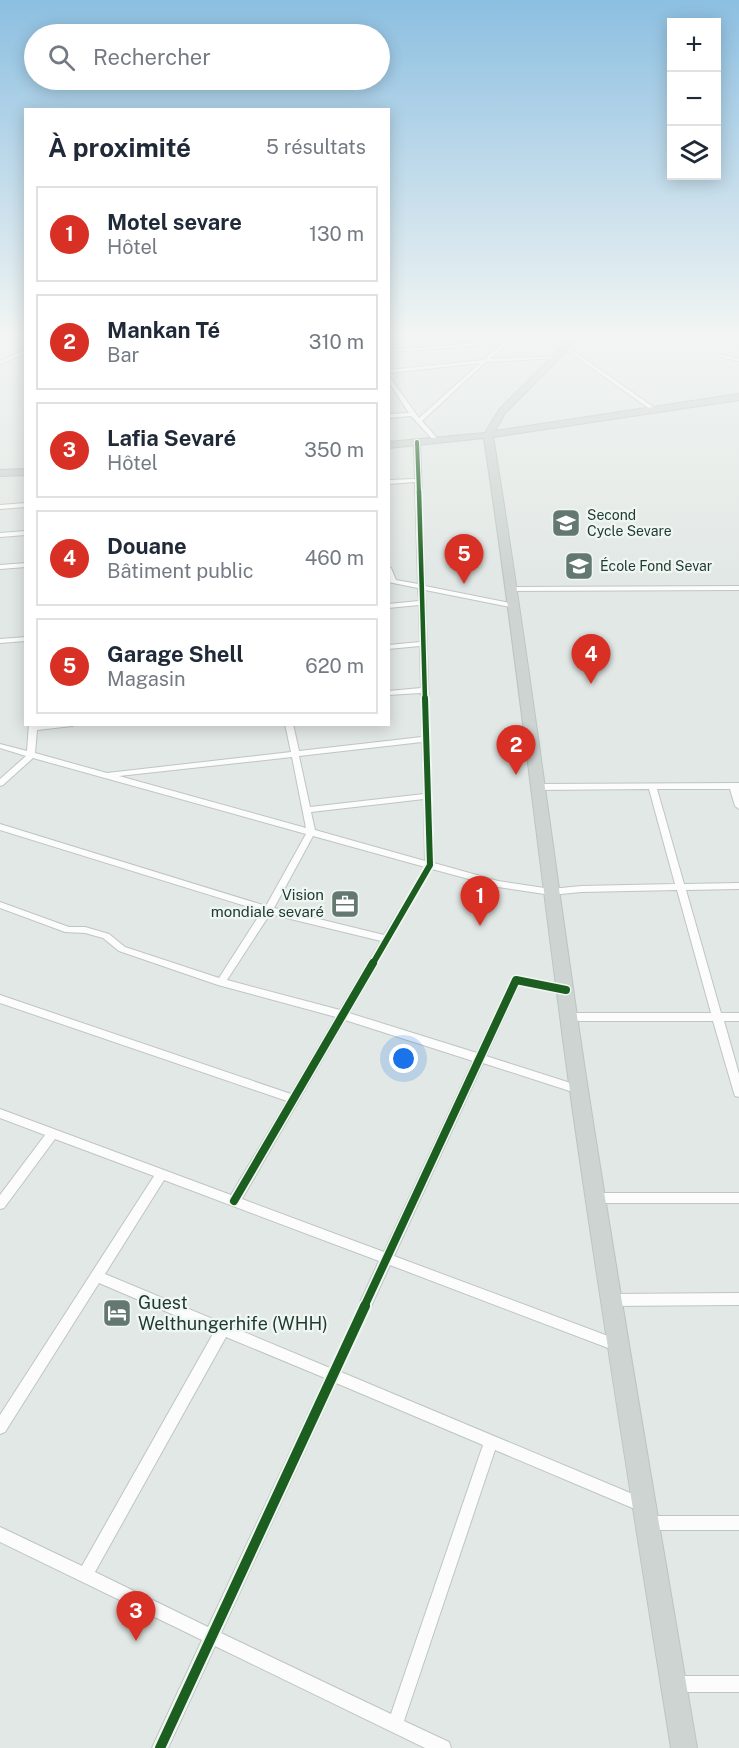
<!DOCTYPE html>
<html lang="fr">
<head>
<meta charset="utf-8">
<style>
  body { margin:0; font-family:"Public Sans",sans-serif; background:#f6f6f7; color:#1f2937 }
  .controls { position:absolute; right:18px; top:18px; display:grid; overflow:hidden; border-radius:0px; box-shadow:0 3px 15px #0003 }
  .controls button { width:54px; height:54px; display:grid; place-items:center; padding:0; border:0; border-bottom:2px solid #e0e1e3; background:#fff; color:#1f2937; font:30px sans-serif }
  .you { position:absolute; left:404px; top:1059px; width:21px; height:21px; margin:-15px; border:4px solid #fff; border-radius:50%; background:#1a73e8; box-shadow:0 0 0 9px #1a73e833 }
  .badge { display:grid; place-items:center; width:39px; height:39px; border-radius:50%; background:#d93025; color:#fff; font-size:20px; font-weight:700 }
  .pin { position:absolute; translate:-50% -50px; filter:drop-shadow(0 2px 3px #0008) }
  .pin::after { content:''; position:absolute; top:32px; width:21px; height:18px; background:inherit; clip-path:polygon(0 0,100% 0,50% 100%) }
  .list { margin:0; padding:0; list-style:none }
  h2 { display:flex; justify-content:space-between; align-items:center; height:78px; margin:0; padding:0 24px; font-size:26px }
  h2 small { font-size:20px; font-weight:400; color:#747a83 }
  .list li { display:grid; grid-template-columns:39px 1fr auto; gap:18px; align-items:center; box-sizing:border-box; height:96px; margin:0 12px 12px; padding:0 12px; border:2px solid #e0e1e3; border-radius:0px }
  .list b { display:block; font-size:22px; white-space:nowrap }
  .list p { margin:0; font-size:20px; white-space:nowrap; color:#747a83 }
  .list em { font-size:20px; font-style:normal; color:#747a83 }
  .icon { flex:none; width:33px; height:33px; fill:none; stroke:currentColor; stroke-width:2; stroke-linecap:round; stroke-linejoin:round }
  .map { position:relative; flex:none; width:739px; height:1748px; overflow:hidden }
  .search { position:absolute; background:#fff; box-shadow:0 3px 15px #0003; left:24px; top:24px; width:366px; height:66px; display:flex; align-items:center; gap:15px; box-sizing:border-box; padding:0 21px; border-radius:33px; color:#747a83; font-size:22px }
  .panel { position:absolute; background:#fff; box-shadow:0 3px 15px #0003; left:24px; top:108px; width:366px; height:618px; border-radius:0px }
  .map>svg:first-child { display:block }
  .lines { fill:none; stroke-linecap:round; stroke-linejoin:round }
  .minor-casing { stroke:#bfc5c2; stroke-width:2 }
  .primary-casing { stroke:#bbc5c1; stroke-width:2 }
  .minor { fill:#fbfcfb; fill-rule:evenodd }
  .primary { fill:#cdd4d2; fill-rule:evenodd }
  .cycleway-far4-casing { stroke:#f0f7f3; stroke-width:6 }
  .cycleway-far3-casing { stroke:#f0f7f3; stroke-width:8 }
  .cycleway-far2-casing { stroke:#f0f7f3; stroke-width:10 }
  .cycleway-far1-casing { stroke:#f0f7f3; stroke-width:11 }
  .cycleway-casing { stroke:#f0f7f3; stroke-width:14 }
  .cycleway-far4 { stroke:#1b5e20; stroke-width:4 }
  .cycleway-far3 { stroke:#1b5e20; stroke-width:4.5 }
  .cycleway-far2 { stroke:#1b5e20; stroke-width:6 }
  .cycleway-far1 { stroke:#1b5e20; stroke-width:8 }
  .cycleway { stroke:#1b5e20; stroke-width:10 }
  .labels { text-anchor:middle; stroke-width:4.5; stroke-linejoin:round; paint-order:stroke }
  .far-poi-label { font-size:14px; fill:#203b34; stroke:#f0f7f3; text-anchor:start }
  .poi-label { font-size:15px; fill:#203b34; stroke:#f0f7f3; text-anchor:end }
  .near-poi-label { font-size:18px; fill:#203b34; stroke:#f0f7f3; text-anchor:start }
</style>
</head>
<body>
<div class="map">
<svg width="739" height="1748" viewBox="0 0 739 1748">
  <rect width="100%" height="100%" fill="#e2e8e5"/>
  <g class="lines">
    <g class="minor-casing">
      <g id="minor">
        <polygon points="514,332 519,332 490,359 557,356 559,357 557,358 486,362 422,421 438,439 438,441 434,441 411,416 388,418 388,414 409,413 388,381 388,375 419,418 480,363 388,373 388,370 484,360 501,344 388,352 388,350 505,341"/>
        <polygon points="566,346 655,408 655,410 651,410 564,348 564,347"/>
        <polygon points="26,350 26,353 0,364 0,361"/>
        <polygon points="719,354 739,359 739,361 717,356 717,355"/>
        <path d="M417 440 420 442 425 586 515 604 518 606 515 608 425 590 434 863 498 881 551 889 581 886 675 884 649 789 537 790 533 787 537 784 739 783V809L735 806 730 789H657L684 884 739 883V889L686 890 721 1013H739V1021H724L739 1074V1097L735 1096 734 1093 713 1021H569L565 1020 564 1017 565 1014 569 1013H711L677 890 581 892 551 895 498 887 432 869 349 1013 477 1053 513 977 516 976 570 987 571 990 570 993 566 994 519 984 486 1056 583 1087 584 1090 583 1093 579 1094 483 1063 394 1256 616 1339 621 1341 622 1345 621 1349 616 1351 390 1265 341 1372 647 1500 649 1505 647 1510 642 1512 495 1450 404 1721 449 1742 451 1748H425L215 1646 168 1748H152L202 1640 0 1542V1527L82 1566 214 1332 99 1283 5 1432 0 1434V1415L154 1176 55 1139 4 1208 0 1209V1195L45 1135 0 1118V1109L231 1195 287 1101 0 1003V995L291 1094 336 1017 218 985 119 951 103 938 85 933 65 932 0 908V902L69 927H85L109 934 125 947 219 978 262 911 0 830V824L266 906 306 834 33 758 3 785 0 786V779L26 756 0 748V744L27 751 29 724H76L72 726 37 730 35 753 107 773 291 752 285 724H293L299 751 422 737 421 693 388 695V691L421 688 420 646 388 649V645L420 642 419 605 388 608V604L419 601 418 588 388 582V566L391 568 396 580 418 584 415 482 388 484V480L415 479 414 442ZM422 742 424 794 310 807 299 756ZM292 757 306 828 119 776ZM424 799 425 861 315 830 311 812ZM313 836 425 867 384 935 274 908ZM270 914 381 941 340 1010 227 980ZM345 1020 473 1061 384 1252 242 1199ZM164 1180 379 1261 330 1368 105 1274ZM226 1337 325 1378 208 1627 95 1572ZM336 1383 483 1445 391 1714 221 1633Z"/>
        <polygon points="26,503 26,507 0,509 0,505"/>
        <polygon points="26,531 26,535 0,537 0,533"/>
        <polygon points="26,563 26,567 0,569 0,565"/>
        <polygon points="739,586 739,590 511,591 508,589 511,587"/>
        <polygon points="26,637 26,641 0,643 0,639"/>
        <polygon points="596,1193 739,1193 739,1203 596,1203 592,1202 590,1198 592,1194"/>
        <polygon points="739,1293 739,1305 611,1306 607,1304 605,1300 607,1296 611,1294"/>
        <polygon points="648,1516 739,1516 739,1530 648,1530 643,1528 641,1523 643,1518"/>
        <polygon points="676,1676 739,1676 739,1692 676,1692 670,1690 668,1684 670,1678"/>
      </g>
    </g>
    <g class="primary-casing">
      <g id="primary">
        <path d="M577 332H585L505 413 495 431 739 394V400L493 437C529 654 555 873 588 1090 622 1310 660 1529 697 1748H671C636 1529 601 1310 570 1091 540 873 517 655 484 438L388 448V442L485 433 499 410Z"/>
        <polygon points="26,469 26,475 0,476 0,470"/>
      </g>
    </g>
    <use href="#minor" class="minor"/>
    <use href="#primary" class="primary"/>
    <g class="cycleway-far4-casing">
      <polyline id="cycleway-far4" points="417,442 419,493"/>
    </g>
    <g class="cycleway-far3-casing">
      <polyline id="cycleway-far3" points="419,491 425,699"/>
    </g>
    <g class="cycleway-far2-casing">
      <polyline id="cycleway-far2" points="372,965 430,865 425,698"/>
    </g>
    <g class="cycleway-far1-casing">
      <g id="cycleway-far1">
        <polyline points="234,1201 373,963"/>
        <polyline points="364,1307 516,980 566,990"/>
      </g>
    </g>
    <g class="cycleway-casing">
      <polyline id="cycleway" points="160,1748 365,1306"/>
    </g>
    <use href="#cycleway-far4" class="cycleway-far4"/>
    <use href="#cycleway-far3" class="cycleway-far3"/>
    <use href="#cycleway-far2" class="cycleway-far2"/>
    <use href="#cycleway-far1" class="cycleway-far1"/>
    <use href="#cycleway" class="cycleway"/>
  </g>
  <linearGradient id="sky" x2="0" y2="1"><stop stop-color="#8cbfe1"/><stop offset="0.58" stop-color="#f2f5f3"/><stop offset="1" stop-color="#f2f5f3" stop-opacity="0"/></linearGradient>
  <rect width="739" height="577" fill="url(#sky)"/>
  <defs>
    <g id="school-square" transform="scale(1.5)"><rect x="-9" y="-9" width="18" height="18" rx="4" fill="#647872" stroke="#f0f7f3"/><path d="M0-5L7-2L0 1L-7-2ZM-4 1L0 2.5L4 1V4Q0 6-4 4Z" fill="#fff"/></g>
    <g id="office-square" transform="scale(1.5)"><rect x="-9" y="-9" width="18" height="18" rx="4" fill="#647872" stroke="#f0f7f3"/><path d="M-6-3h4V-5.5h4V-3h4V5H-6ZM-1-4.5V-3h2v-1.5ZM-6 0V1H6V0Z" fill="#fff"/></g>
    <g id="hotel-square" transform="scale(1.5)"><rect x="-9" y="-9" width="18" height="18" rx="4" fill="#647872" stroke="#f0f7f3"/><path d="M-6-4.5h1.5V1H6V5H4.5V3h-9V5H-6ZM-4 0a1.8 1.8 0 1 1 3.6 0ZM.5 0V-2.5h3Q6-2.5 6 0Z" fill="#fff"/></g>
  </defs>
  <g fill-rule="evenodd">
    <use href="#school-square" x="566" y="523"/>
    <use href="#school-square" x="579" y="566"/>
    <use href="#office-square" x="345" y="904"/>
    <use href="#hotel-square" x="117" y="1313"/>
  </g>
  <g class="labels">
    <g class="far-poi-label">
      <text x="587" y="520">Second<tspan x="587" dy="16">Cycle Sevare</tspan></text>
      <text x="600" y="571">École Fond Sevar</text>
    </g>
    <g class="poi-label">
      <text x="324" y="900">Vision<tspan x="324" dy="17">mondiale sevaré</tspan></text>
    </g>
    <g class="near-poi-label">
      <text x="138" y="1309">Guest<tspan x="138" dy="21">Welthungerhife (WHH)</tspan></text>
    </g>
  </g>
</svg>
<div class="controls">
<button>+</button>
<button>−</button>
<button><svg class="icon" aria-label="layers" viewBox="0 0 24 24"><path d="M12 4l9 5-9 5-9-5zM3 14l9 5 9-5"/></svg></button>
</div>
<div class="you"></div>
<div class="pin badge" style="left:480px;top:926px">1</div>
<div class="pin badge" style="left:516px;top:775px">2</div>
<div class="pin badge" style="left:136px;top:1641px">3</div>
<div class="pin badge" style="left:591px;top:684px">4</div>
<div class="pin badge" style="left:464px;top:584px">5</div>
<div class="search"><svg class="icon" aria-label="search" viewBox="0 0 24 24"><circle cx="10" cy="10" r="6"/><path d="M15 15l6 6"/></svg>Rechercher</div>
<section class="panel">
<h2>À proximité<small>5 résultats</small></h2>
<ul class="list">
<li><span class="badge">1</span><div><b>Motel sevare</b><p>Hôtel</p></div><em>130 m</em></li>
<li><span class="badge">2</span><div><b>Mankan Té</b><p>Bar</p></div><em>310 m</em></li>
<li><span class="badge">3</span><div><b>Lafia Sevaré</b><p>Hôtel</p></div><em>350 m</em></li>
<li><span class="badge">4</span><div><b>Douane</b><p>Bâtiment public</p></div><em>460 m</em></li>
<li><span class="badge">5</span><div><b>Garage Shell</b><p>Magasin</p></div><em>620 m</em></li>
</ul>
</section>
</div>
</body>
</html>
